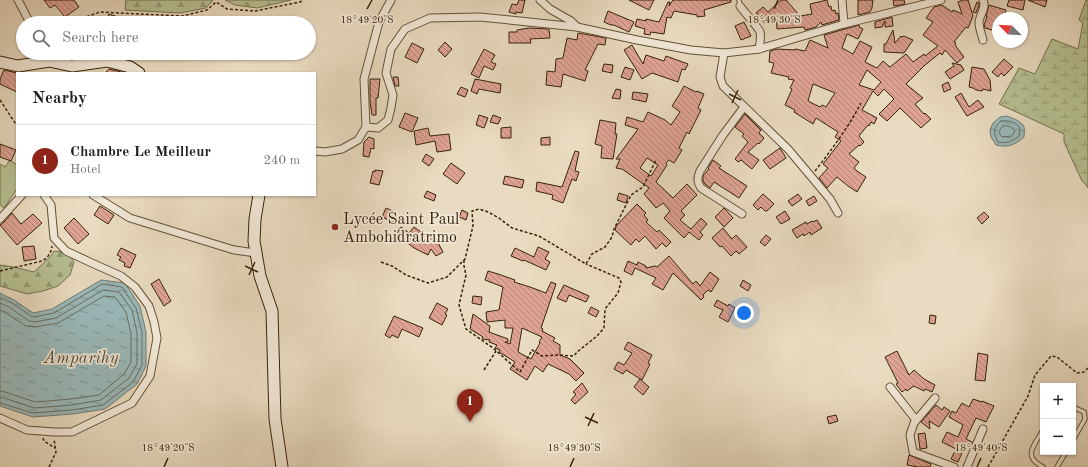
<!DOCTYPE html>
<html lang="en">
<head>
<meta charset="utf-8">
<style>
  body { margin:0; font-family:"Old Standard TT",serif; background:#f6f6f6; color:#202124 }
  .controls { position:absolute; right:12px; bottom:12px; display:grid; overflow:hidden; border-radius:0px; box-shadow:0 1px 3px #0004 }
  .controls button { width:36px; height:36px; display:grid; place-items:center; padding:0; border:0; border-bottom:1px solid #e0e0e0; background:#fff; color:#202124; font:20px sans-serif }
  .compass { position:absolute; left:992px; top:12px; width:36px; height:36px; border-radius:50%; background:#fff; box-shadow:0 1px 3px #0004; rotate:294deg }
  .you { position:absolute; left:744px; top:313px; width:14px; height:14px; margin:-10px; border:3px solid #fff; border-radius:50%; background:#1a73e8; box-shadow:0 0 0 6px #1a73e833 }
  .badge { display:grid; place-items:center; width:26px; height:26px; border-radius:50%; background:#8f2418; color:#fff; font-size:13px; font-weight:700 }
  .pin { position:absolute; translate:-50% -33px; filter:drop-shadow(0 1px 2px #0008) }
  .pin::after { content:''; position:absolute; top:21px; width:14px; height:12px; background:inherit; clip-path:polygon(0 0,100% 0,50% 100%) }
  .list { margin:0; padding:0; list-style:none }
  h2 { display:flex; justify-content:space-between; align-items:center; height:52px; margin:0; padding:0 16px; font-size:17px }
  h2 small { font-size:13px; font-weight:400; color:#757577 }
  .list li { display:grid; grid-template-columns:26px 1fr auto; gap:12px; align-items:center; box-sizing:border-box; height:72px; padding:0 16px; border-top:1px solid #e0e0e0 }
  .list b { display:block; font-size:15px; white-space:nowrap }
  .list p { margin:0; font-size:13px; white-space:nowrap; color:#757577 }
  .list em { font-size:13px; font-style:normal; color:#757577 }
  .icon { flex:none; width:22px; height:22px; fill:none; stroke:currentColor; stroke-width:2; stroke-linecap:round; stroke-linejoin:round }
  .map { position:relative; flex:none; width:1088px; height:467px; overflow:hidden }
  .search { position:absolute; background:#fff; box-shadow:0 1px 3px #0004; left:16px; top:16px; width:300px; height:44px; display:flex; align-items:center; gap:10px; box-sizing:border-box; padding:0 14px; border-radius:22px; color:#757577; font-size:15px }
  .panel { position:absolute; background:#fff; box-shadow:0 1px 3px #0004; left:16px; top:72px; width:300px; height:124px; border-radius:0px }
  .map>svg:first-child { display:block }
  .forest { fill:url(#forest-firs); stroke:#76724e }
  .wetland { fill:url(#wetland-marsh); stroke:#76724e }
  .pitch { fill:#b6c093; stroke:#76724e }
  .water { fill:url(#water-ripples); stroke:#727d73 }
  .lines { fill:none; stroke-linecap:round; stroke-linejoin:round }
  .shore { stroke:#686e62; stroke-width:1 }
  .building { fill:url(#building-back-hatch); stroke:#372309; fill-rule:evenodd }
  .lane-casing { stroke:#645137; stroke-width:5.5 }
  .street-casing { stroke:#645137; stroke-width:9 }
  .secondary-casing { stroke:#372309; stroke-width:13 }
  .path { stroke:#372309; stroke-width:1.5; stroke-dasharray:3 2; stroke-linecap:butt }
  .lane { stroke:#f1e8d7; stroke-width:3.5 }
  .street { stroke:#f1e8d7; stroke-width:7 }
  .secondary { stroke:#f1e8d7; stroke-width:11 }
  .ticks { fill:none; stroke:#372309; stroke-width:1.5 }
  .poi-dot { fill:#8f2418; stroke:#f1e8d7; stroke-width:1.5 }
  .labels { text-anchor:middle; stroke-width:3.5; stroke-linejoin:round; paint-order:stroke }
  .poi-label { font-size:16px; fill:#372309; stroke:#f1e8d7; text-anchor:start }
  .water-label { font-size:17px; font-style:italic; fill:#55503e; stroke:#f1e8d7 }
  .ticks-label { font-size:10px; text-anchor:middle; fill:#372309; stroke:#f1e8d7; stroke-width:3.5; stroke-linejoin:round; paint-order:stroke }
</style>
</head>
<body>
<div class="map">
<svg width="1088" height="467" viewBox="0 0 1088 467">
  <defs>
    <pattern id="forest-firs" width="22" height="20" patternUnits="userSpaceOnUse"><rect width="22" height="20" fill="#b6c093"/><path d="M5 1l3.5 6h-7zM16 11l3.5 6h-7z" fill="#959c76"/></pattern>
    <pattern id="wetland-marsh" width="20" height="14" patternUnits="userSpaceOnUse"><rect width="20" height="14" fill="#b6c093"/><path d="M1 5h8M5 5V1M11 12h8M15 12V8" fill="none" stroke="#959c76"/></pattern>
    <pattern id="water-ripples" width="26" height="14" patternUnits="userSpaceOnUse"><rect width="26" height="14" fill="#9ab9ba"/><path d="M2 4q2-2 4 0t4 0M15 11q2-2 4 0t4 0" fill="none" stroke="#7e9695"/></pattern>
    <pattern id="building-back-hatch" width="6" height="6" patternUnits="userSpaceOnUse"><rect width="6" height="6" fill="#dfa395"/><path d="M-1 5l2 2M0 0l6 6M5-1l2 2" fill="none" stroke="#b68478"/></pattern>
  </defs>
  <rect width="100%" height="100%" fill="#e9dbc1"/>
  <filter id="stains"><feTurbulence type="fractalNoise" baseFrequency=".005" numOctaves="4"/><feColorMatrix values="0 0 0 0 .2 0 0 0 0 .09 0 0 0 0 .02 0 0 0 .5 -.17"/></filter>
  <radialGradient id="worn" r=".72"><stop offset=".6" stop-color="#630" stop-opacity="0"/><stop offset="1" stop-color="#630" stop-opacity=".3"/></radialGradient>
  <g class="forest">
    <polygon points="126,0 213,0 206,8 180,13 125,10"/>
    <polygon points="225,0 291,0 257,8 235,5"/>
    <path d="M54 251C64 252 68 253 74 262L70 275 58 286 43 291 27 294 0 286V265L14 267 34 272 51 256Z"/>
  </g>
  <polygon class="wetland" points="1086,0 1088,0 1088,188 1087,186 1082,181 1064,142 1064,134 999,104 1019,68 1035,74 1052,39 1078,49 1083,23 1079,20"/>
  <polygon class="pitch" points="10,160 17,165 17,189 4,208 0,205 0,164 5,167"/>
  <g class="water">
    <path d="M1007 116C1012 118 1022 121 1024 127 1025 130 1024 134 1024 137 1015 145 1008 148 996 145L991 137 990 130 993 123 1000 117Z"/>
    <polygon points="101,280 125,283 140,306 146,332 146,366 137,384 105,409 73,414 33,417 0,406 0,293 14,300 33,313 52,309"/>
  </g>
  <g class="lines">
    <g class="shore">
      <path d="M1001 121C1007 120 1018 122 1020 129 1020 130 1019 135 1019 136 1013 141 1006 144 998 142 993 133 993 128 1001 121Z"/>
      <path d="M1003 126C1007 125 1011 127 1015 130L1014 133 1012 136 1002 137C998 133 999 130 1003 126Z"/>
      <polyline points="0,298 12,303 31,316 34,317 54,313 102,284 122,287 136,308 142,332 142,365 133,382 103,405 72,410 33,413 0,403"/>
      <polyline points="0,303 9,307 29,321 35,322 56,318 103,290 119,292 132,310 137,333 137,364 129,378 101,400 72,405 34,408 4,398 0,397"/>
      <polyline points="0,310 6,313 26,326 35,327 58,323 104,296 115,297 126,312 131,334 131,362 124,374 99,395 71,399 35,402 5,392 0,391"/>
    </g>
  </g>
  <g class="building">
    <polygon points="44,0 74,0 79,7 65,17 55,5 50,8"/>
    <polygon points="519,0 525,0 522,13 516,12 516,14 509,12 512,4 517,5"/>
    <polygon points="629,0 654,0 649,10"/>
    <polygon points="673,0 731,0 731,2 704,10 705,16 697,17 697,15 674,11 671,18 667,17 664,34 651,32 650,35 644,34 645,29 635,26 637,19 646,21 646,19 659,22 668,2 670,2 669,6"/>
    <polygon points="781,0 786,0 800,16 812,14 810,4 827,0 829,7 831,6 832,11 835,10 836,14 838,13 839,20 822,25 821,22 816,27 805,30 804,27 777,29 776,15 766,24 756,13 763,7 768,12"/>
    <polygon points="858,0 873,0 872,8 870,12 858,15"/>
    <polygon points="893,0 904,0 905,4 894,6"/>
    <path d="M963 0H968L973 16 968 28 966 27 954 42 956 43 955 45 964 57 957 63 945 50 942 55 940 53 925 65 906 84 923 98 915 104 924 114 925 113 931 119 921 128 900 108 887 121 879 114 894 99 884 89 878 96 873 91 862 110 877 118 874 124 871 122 869 126 868 125 859 136 864 142 860 146 859 145 849 154 859 162 854 168 857 171 866 177 857 192 848 186 837 177 827 188 819 178 828 168 823 164 841 141 835 137 838 132 816 118 813 124 794 112 795 110 785 105 792 89 790 88 794 80 788 79 789 77 771 73 774 63 769 62 770 51 777 49 795 50V49L805 51 810 40 828 48 824 35 859 25V27L863 29 858 39 847 34 842 48 853 54 860 41 872 47 865 62 877 68 883 61 890 67 906 54 913 62 924 54 925 56 938 46 923 35 933 22 926 18 934 7 942 5 952 12 953 10 962 14 958 2ZM867 70 881 82 874 90 859 85ZM813 84 835 93 826 107 822 105 820 107 808 101Z"/>
    <polygon points="1009,0 1025,0 1023,10 1007,6"/>
    <polygon points="1028,0 1047,0 1045,7"/>
    <polygon points="977,2 979,3 979,5 976,13 973,12"/>
    <polygon points="989,5 1006,10 1004,18 998,18 992,30 985,28 984,25 987,17 986,16"/>
    <polygon points="608,11 634,22 629,32 614,25 611,25 604,22"/>
    <polygon points="109,14 133,22 133,23 106,23"/>
    <polygon points="892,17 893,26 885,27 885,21 882,27 875,28 875,22"/>
    <polygon points="744,22 751,36 741,40 735,26"/>
    <polygon points="529,28 549,29 550,38 530,39 531,43 509,43 509,32 517,32 517,30"/>
    <polygon points="893,30 895,43 901,36 902,37 904,36 913,40 904,53 884,52 884,44 886,44"/>
    <polygon points="578,33 606,38 605,45 598,44 585,70 588,71 585,81 563,74 561,87 546,85 547,71 555,72 556,59 563,58 567,38 577,40"/>
    <polygon points="445,42 452,49 445,57 438,50"/>
    <polygon points="412,43 424,49 417,63 405,57"/>
    <polygon points="632,45 643,64 646,55 664,61 666,56 688,64 685,70 682,69 678,82 652,73 642,79 624,50"/>
    <polygon points="484,49 495,55 491,62 496,64 493,70 484,66 479,78 471,74"/>
    <polygon points="70,53 91,53 87,57 75,58"/>
    <polygon points="100,53 124,53 123,58 108,54 100,55"/>
    <polygon points="1004,59 1013,67 1004,76 1001,73 998,77 992,72"/>
    <polygon points="952,63 961,65 964,70 950,79 945,72 954,66"/>
    <polygon points="604,64 613,65 612,73 602,71"/>
    <polygon points="625,67 634,70 630,80 621,77"/>
    <polygon points="972,67 984,69 990,80 991,91 983,89 982,91 976,90 973,88 969,87"/>
    <polygon points="109,69 125,73 105,73"/>
    <polygon points="4,70 17,73 17,92 0,84 0,79"/>
    <polygon points="393,77 398,77 399,86 395,86"/>
    <polygon points="370,79 380,79 378,98 376,98 376,115 372,115 370,101"/>
    <polygon points="475,79 501,84 500,93 479,89 477,94 471,91"/>
    <polygon points="948,82 951,89 944,92 942,85"/>
    <path d="M684 86 696 92 697 91 704 94 698 108 701 110 689 134 687 132 679 148 682 150 676 160 674 163 669 160 666 163 667 165 656 182 673 198 687 184 697 195 681 211 685 215 680 220 691 229 701 218 707 224 700 232 703 235 699 240 689 232 684 238 664 218 670 211 663 203 656 208 644 194 649 188 622 169 616 168 620 159H616L638 129 625 125 627 117 643 122 648 112 665 120 671 125 680 112 672 106 679 95ZM647 158 658 165 651 176 640 168Z"/>
    <polygon points="461,87 468,90 465,97 457,94"/>
    <polygon points="616,89 621,90 620,99 612,98"/>
    <polygon points="633,92 648,94 646,102 632,99"/>
    <polygon points="961,93 969,107 978,100 984,107 967,116 955,97"/>
    <polygon points="405,113 418,118 412,132 399,127"/>
    <polygon points="745,114 761,130 759,133 764,138 759,144 758,143 748,152 759,160 752,169 741,160 738,162 735,159 748,142 742,136 744,134 735,127"/>
    <polygon points="479,115 488,118 484,128 476,125"/>
    <polygon points="493,115 501,118 498,124 490,122"/>
    <polygon points="600,120 616,123 615,134 617,134 613,159 601,158 602,146 595,144"/>
    <polygon points="511,127 511,138 501,138 501,128"/>
    <polygon points="428,128 430,136 449,134 451,150 437,152 435,141 416,145 414,131"/>
    <polygon points="369,137 374,139 374,149 371,148 369,157 363,156 364,142"/>
    <polygon points="550,137 550,145 541,145 541,138"/>
    <polygon points="0,144 16,150 11,161 0,157"/>
    <polygon points="780,148 786,158 770,169 763,160"/>
    <polygon points="575,151 579,152 575,171 579,172 576,181 572,179 563,203 552,199 553,195 536,191 537,182 562,187"/>
    <polygon points="426,154 434,159 429,166 422,161"/>
    <polygon points="713,160 721,166 719,168 747,186 739,198 714,182 710,188 705,184 703,181 703,176 709,169 708,168"/>
    <polygon points="451,163 465,173 457,184 443,174"/>
    <polygon points="375,170 383,171 379,185 370,183 373,171 375,172"/>
    <polygon points="505,176 524,180 522,188 503,184"/>
    <polygon points="427,191 436,195 434,201 424,197"/>
    <polygon points="619,193 628,196 626,203 617,200"/>
    <polygon points="763,194 774,204 767,211 765,211 761,207 758,210 753,205"/>
    <polygon points="798,194 802,199 792,206 788,201"/>
    <polygon points="814,196 817,201 809,206 806,201"/>
    <polygon points="637,204 646,213 644,215 648,220 646,222 657,232 659,230 671,242 666,247 662,243 656,249 645,236 639,242 636,239 631,245 615,230 616,226"/>
    <polygon points="100,206 114,215 108,224 94,215"/>
    <polygon points="386,208 395,212 394,215 396,216 393,222 382,217"/>
    <polygon points="724,208 733,218 724,227 715,217"/>
    <polygon points="462,210 468,213 466,220 459,217"/>
    <polygon points="785,211 790,219 781,224 776,217"/>
    <polygon points="984,212 989,217 982,224 977,218"/>
    <polygon points="12,213 21,224 33,214 42,223 17,245 0,225 4,222"/>
    <polygon points="74,218 89,234 78,244 64,228"/>
    <polygon points="817,220 822,228 811,235 810,232 804,236 803,234 797,238 792,230 806,222 807,224 812,221 813,222"/>
    <polygon points="401,227 409,233 414,227 421,232 436,239 443,252 436,256 431,249 428,255 414,248 396,234"/>
    <polygon points="723,228 732,239 736,235 747,247 739,254 736,251 731,256 722,246 720,247 712,238"/>
    <polygon points="766,235 771,239 765,246 760,242"/>
    <polygon points="34,246 36,259 24,261 22,247"/>
    <polygon points="538,247 549,252 545,259 550,262 546,270 524,260 523,261 511,256 515,248 534,257"/>
    <polygon points="121,248 136,255 130,268 124,266 125,263 119,260 121,257 117,255"/>
    <polygon points="669,256 693,284 696,281 700,286 710,272 719,279 711,292 708,290 703,295 704,297 701,300 673,273 663,290 652,284 656,278 635,268 632,275 624,271 628,261 637,265 638,262 646,266 646,268 655,266 657,267"/>
    <path d="M488 271 498 274 515 280 514 282 530 287 546 293 551 282 556 284 541 328 543 329 542 331 555 338 553 341 560 345V355L570 359 584 373 576 381 569 374 548 364 543 372 535 366 527 380 510 369 515 362 499 352 500 350 495 348 497 345 489 342 490 340 482 339 483 337 470 329 473 314 490 326 489 332 508 339V342H505L510 344 513 328H505V320L487 322 486 312 499 310 503 287 485 280ZM522 328 542 337 539 342 540 343 531 359 518 352Z"/>
    <polygon points="159,279 171,301 164,306 151,284"/>
    <polygon points="743,280 751,285 748,291 740,286"/>
    <polygon points="564,285 589,296 586,302 569,295 566,302 557,298"/>
    <polygon points="473,296 482,297 481,305 472,303"/>
    <polygon points="717,300 728,306 729,304 735,308 728,322 719,317 723,310 714,306"/>
    <polygon points="437,303 448,309 445,314 447,315 442,325 429,318"/>
    <polygon points="591,307 599,311 596,317 588,313"/>
    <polygon points="930,315 936,316 935,324 929,323"/>
    <polygon points="394,316 423,328 419,337 402,329 398,338 392,335 390,338 385,335"/>
    <polygon points="628,342 652,355 648,363 650,364 642,380 626,370 623,374 614,369 618,362 624,365 632,353 624,349"/>
    <polygon points="897,351 909,375 914,370 924,379 935,385 932,392 925,389 924,391 914,386 907,391 906,389 902,392 896,384 898,383 885,357"/>
    <polygon points="978,353 988,355 985,381 975,380"/>
    <polygon points="640,379 649,387 643,395 634,387"/>
    <polygon points="582,383 588,392 575,404 571,400 576,394 573,392"/>
    <polygon points="973,399 982,402 982,401 994,406 986,422 976,418 966,439 972,442 969,448 965,446 958,462 951,459 956,449 942,442 947,432 958,437 963,425 949,417 952,411 956,413 962,403 969,407"/>
    <polygon points="936,405 942,410 944,407 950,411 939,427 929,421 930,429 921,422"/>
    <polygon points="836,415 838,421 829,424 827,417"/>
    <polygon points="925,433 927,448 920,449 918,434"/>
    <polygon points="909,455 931,464 930,467 918,467 907,465"/>
  </g>
  <g class="lines">
    <g class="lane-casing">
      <g id="lane">
        <polyline points="739,0 740,6"/>
        <polyline points="1073,407 1084,412 1085,419 1073,440"/>
        <path d="M1043 430C1034 446 1022 456 1043 467"/>
        <polyline points="1057,467 1066,452"/>
      </g>
    </g>
    <g class="street-casing">
      <g id="street">
        <polyline points="18,0 30,23"/>
        <polyline points="540,0 550,9 571,21 577,27"/>
        <polyline points="842,0 844,24"/>
        <path d="M740 6C744 12 759 28 760 32 761 37 760 44 759 49"/>
        <path d="M983 40C982 35 979 28 979 23 979 15 987 8 983 0"/>
        <polyline points="724,53 720,77 723,86 788,149 830,199 838,213"/>
        <polyline points="366,127 378,128 388,120 391,108 393,95 386,73 391,49 405,29 430,18 480,17 577,27 637,40 691,50 724,53 759,49 844,24 941,0"/>
        <polyline points="315,151 325,152 342,149 358,140 366,127 364,79 379,22 391,0"/>
        <polyline points="93,195 130,218 234,250 256,253"/>
        <path d="M742 214 701 188C697 182 697 178 700 171L723 135 744 107"/>
        <polyline points="0,219 22,195"/>
        <polyline points="890,387 916,420"/>
        <polyline points="935,398 914,423 910,435 913,452 954,467"/>
        <polyline points="0,418 27,430 54,432 72,432 132,403 150,376 157,338 154,322 149,306 135,287 121,276 94,264 66,251 54,238 51,205 44,195"/>
        <polyline points="967,467 983,429"/>
      </g>
    </g>
    <g class="secondary-casing">
      <g id="secondary">
        <polyline points="0,62 18,66 49,61 72,66 107,61 130,67 139,73"/>
        <polyline points="259,195 255,219 254,241 260,276 272,311 275,419 282,467"/>
      </g>
    </g>
    <g class="path">
      <polyline points="37,22 86,17 100,12 182,16 207,10 216,2 227,9 255,11 300,2 303,0"/>
      <polyline points="0,100 17,126"/>
      <path d="M815 171C832 149 848 128 861 103"/>
      <polyline points="464,260 464,266 466,275 459,305 466,329 493,348 520,372 532,350 542,356 558,355 574,356 577,352 597,336 604,328 605,309 618,293 621,282 619,278 586,264"/>
      <polyline points="381,262 392,266 406,275 428,283 447,277 465,259 473,226 472,211 479,209 488,212 499,218 512,228 539,236 586,264 592,254 605,247 612,237 614,229 631,195 643,187 656,160"/>
      <path d="M0 271 42 261C48 258 51 253 52 246"/>
      <polyline points="484,370 496,351"/>
      <polyline points="43,438 44,441 55,448"/>
      <polyline points="49,467 56,452 54,439"/>
      <polyline points="988,467 1028,396 1035,375 1051,356 1057,357 1077,373 1084,372 1088,368"/>
    </g>
    <use href="#lane" class="lane"/>
    <use href="#street" class="street"/>
    <use href="#secondary" class="secondary"/>
  </g>
  <path class="ticks" d="M367 9 372 0M774 9 778 0M729 94 741 100M732 103 738 90M245 266 258 272M249 275 255 262M585 417 598 423M588 426 594 413M164 467 168 458M570 467 574 458M977 467 981 458"/>
  <circle class="poi-dot" cx="335" cy="227" r="4"/>
  <g class="labels">
    <g class="poi-label">
      <text x="343" y="224">Lycée Saint Paul<tspan x="343" dy="18">Ambohidratrimo</tspan></text>
    </g>
    <g class="water-label">
      <text x="81" y="363">Amparihy</text>
    </g>
  </g>
  <g class="ticks-label">
    <text x="367" y="23">18°49'20"S</text>
    <text x="774" y="23">18°49'30"S</text>
    <text x="168" y="451">18°49'20"S</text>
    <text x="574" y="451">18°49'30"S</text>
    <text x="981" y="451">18°49'40"S</text>
  </g>
  <rect width="100%" height="100%" filter="url(#stains)"/>
  <rect width="100%" height="100%" fill="url(#worn)"/>
</svg>
<div class="controls">
<button>+</button>
<button>−</button>
</div>
<svg class="compass" viewBox="-18 -18 36 36"><path d="M0-13l5 13h-10z" fill="#e53935"/><path d="M0 13l5-13h-10z" fill="#757577"/></svg>
<div class="you"></div>
<div class="pin badge" style="left:470px;top:422px">1</div>
<div class="search"><svg class="icon" aria-label="search" viewBox="0 0 24 24"><circle cx="10" cy="10" r="6"/><path d="M15 15l6 6"/></svg>Search here</div>
<section class="panel">
<h2>Nearby<small></small></h2>
<ul class="list">
<li><span class="badge">1</span><div><b>Chambre Le Meilleur</b><p>Hotel</p></div><em>240 m</em></li>
</ul>
</section>
</div>
</body>
</html>
